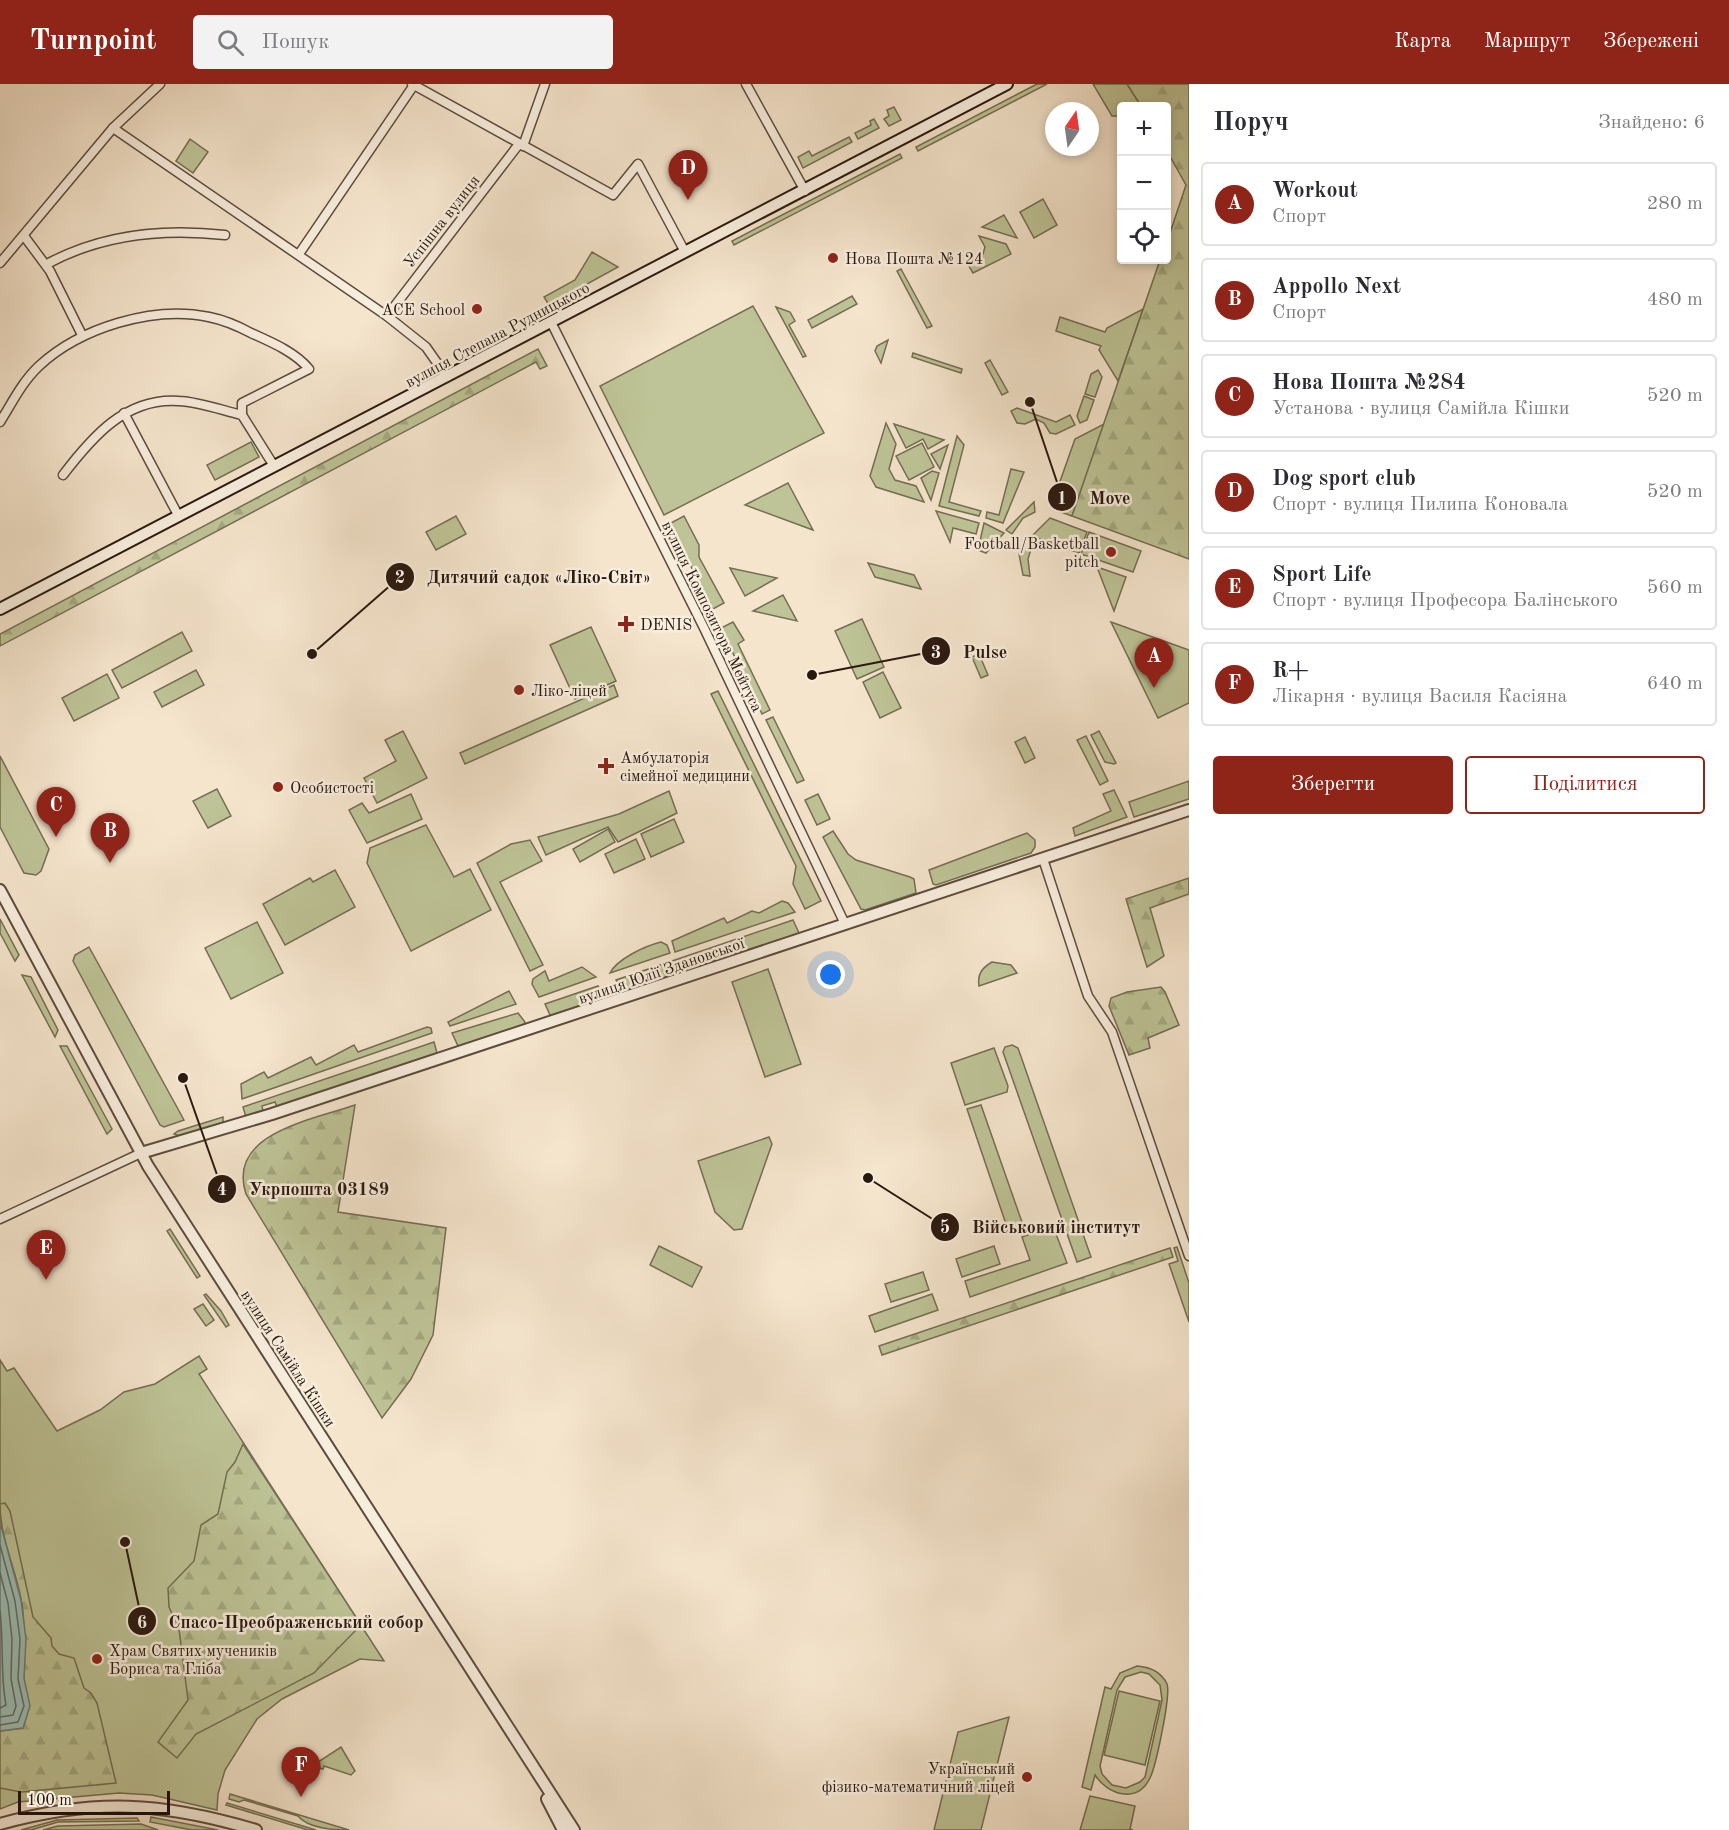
<!DOCTYPE html>
<html lang="uk">
<head>
<meta charset="utf-8">
<style>
  body { margin:0; font-family:"Old Standard TT",serif; background:#f2f2f3; color:#2b2b33 }
  .controls { position:absolute; right:18px; top:18px; display:grid; overflow:hidden; border-radius:6px; box-shadow:0 3px 9px #0003 }
  .controls button { width:54px; height:54px; display:grid; place-items:center; padding:0; border:0; border-bottom:2px solid #e1e1e2; background:#fff; color:#2b2b33; font:30px sans-serif }
  .compass { position:absolute; left:1045px; top:18px; width:54px; height:54px; border-radius:50%; background:#fff; box-shadow:0 3px 9px #0003; rotate:13deg }
  .scale { position:absolute; left:18px; bottom:15px; width:152px; box-sizing:border-box; padding-left:6px; border:3px solid #2a180f; border-top:0; font-size:16px; line-height:21px; white-space:nowrap; color:#2a180f; -webkit-text-stroke:4px #f8eede; paint-order:stroke }
  .you { position:absolute; left:831px; top:891px; width:21px; height:21px; margin:-15px; border:4px solid #fff; border-radius:50%; background:#1a73e8; box-shadow:0 0 0 9px #1a73e833 }
  .badge { display:grid; place-items:center; width:39px; height:39px; border-radius:50%; background:#8f2418; color:#fff; font-size:20px; font-weight:700 }
  .pin { position:absolute; translate:-50% -50px; filter:drop-shadow(0 2px 3px #0008) }
  .pin::after { content:''; position:absolute; top:32px; width:21px; height:18px; background:inherit; clip-path:polygon(0 0,100% 0,50% 100%) }
  .list { margin:0; padding:0; list-style:none }
  h2 { display:flex; justify-content:space-between; align-items:center; height:78px; margin:0; padding:0 24px; font-size:26px }
  h2 small { font-size:20px; font-weight:400; color:#7c7c81 }
  .list li { display:grid; grid-template-columns:39px 1fr auto; gap:18px; align-items:center; box-sizing:border-box; height:84px; margin:0 12px 12px; padding:0 12px; border:2px solid #e1e1e2; border-radius:6px }
  .list b { display:block; font-size:22px; white-space:nowrap }
  .list p { margin:0; font-size:20px; white-space:nowrap; color:#7c7c81 }
  .list em { font-size:20px; font-style:normal; color:#7c7c81 }
  .actions { display:flex; gap:12px; padding:18px 24px }
  .actions a { flex:1; padding:14px 0; border:2px solid #8f2418; border-radius:6px; text-align:center; font-size:21px; color:#8f2418 }
  .actions .main { background:#8f2418; color:#fff }
  .icon { flex:none; width:33px; height:33px; fill:none; stroke:currentColor; stroke-width:2; stroke-linecap:round; stroke-linejoin:round }
  .map { position:relative; flex:none; width:1189px; height:1746px; overflow:hidden }
  header { display:flex; align-items:center; gap:36px; box-sizing:border-box; height:84px; padding:0 30px; background:#8f2418; color:#fff }
  header strong { font-size:28px }
  nav { display:flex; gap:33px; margin-inline-start:auto; font-size:21px }
  .search { width:420px; height:54px; background:#f2f2f3; display:flex; align-items:center; gap:15px; box-sizing:border-box; padding:0 21px; border-radius:6px; color:#7c7c81; font-size:22px }
  main { display:flex }
  aside { flex:1; background:#fff }
  .map>svg:first-child { display:block }
  .green { fill:#bec497; stroke:#746e53; stroke-width:1.5; fill-rule:evenodd }
  .forest { fill:url(#forest-firs); stroke:#746e53; stroke-width:1.5 }
  .water { fill:#9cbfb8; stroke:#6e7c74; stroke-width:1.5 }
  .lines { fill:none; stroke-linecap:round; stroke-linejoin:round }
  .shore { stroke:#636c64; stroke-width:1.5 }
  .minor-casing { stroke:#5d4b3e; stroke-width:11 }
  .tertiary-casing { stroke:#5d4b3e; stroke-width:14 }
  .secondary-casing { stroke:#2a180f; stroke-width:14 }
  .minor { stroke:#f8eede; stroke-width:8 }
  .tertiary { stroke:#f8eede; stroke-width:10 }
  .secondary { stroke:#f8eede; stroke-width:10 }
  .poi-dot { fill:#8f2418; stroke:#f8eede; stroke-width:2 }
  .labels { text-anchor:middle; stroke-width:5; stroke-linejoin:round; paint-order:stroke }
  .street-label { font-size:16px; fill:#2a180f; stroke:#f8eede }
  .poi-label { font-size:16px; fill:#2a180f; stroke:#f8eede; text-anchor:start }
  .leader { fill:none; stroke:#2a180f; stroke-width:2 }
  .callout-dot { fill:#2a180f; stroke:#f8eede; stroke-width:2 }
  .mark-label { font-size:18px; text-anchor:middle; font-weight:bold; fill:#fff }
  .callout-label { font-size:18px; text-anchor:middle; font-weight:bold; fill:#2a180f; stroke:#f8eede; stroke-width:5; stroke-linejoin:round; paint-order:stroke }
</style>
</head>
<body>
<header>
<strong>Turnpoint</strong>
<div class="search"><svg class="icon" aria-label="search" viewBox="0 0 24 24"><circle cx="10" cy="10" r="6"/><path d="M15 15l6 6"/></svg>Пошук</div>
<nav><a>Карта</a><a>Маршрут</a><a>Збережені</a></nav>
</header>
<main>
<div class="map">
<svg width="1189" height="1746" viewBox="0 0 1189 1746">
  <defs>
    <pattern id="forest-firs" width="22" height="20" patternUnits="userSpaceOnUse" patternTransform="scale(1.5)"><rect width="22" height="20" fill="#bec497"/><path d="M5 1l3.5 6h-7zM16 11l3.5 6h-7z" fill="#a3a881"/></pattern>
  </defs>
  <rect width="100%" height="100%" fill="#f5e5cd"/>
  <filter id="stains"><feTurbulence type="fractalNoise" baseFrequency=".00333" numOctaves="4"/><feColorMatrix values="0 0 0 0 .2 0 0 0 0 .09 0 0 0 0 .02 0 0 0 .5 -.17"/></filter>
  <radialGradient id="worn" r=".72"><stop offset=".6" stop-color="#630" stop-opacity="0"/><stop offset="1" stop-color="#630" stop-opacity=".3"/></radialGradient>
  <g class="green">
    <polygon points="1037,0 1047,0 918,67 916,63"/>
    <polygon points="1093,0 1127,0 1141,22 1122,22 1121,32 1112,32"/>
    <polygon points="894,23 901,36 889,42 884,35 889,32 887,26"/>
    <polygon points="874,35 879,44 858,55 855,49 871,41 870,37"/>
    <polygon points="849,53 852,58 803,84 798,73 809,67 812,72"/>
    <polygon points="190,55 208,68 193,89 176,77"/>
    <polygon points="900,70 902,74 734,161 732,157"/>
    <polygon points="1043,115 1057,141 1034,154 1020,128"/>
    <polygon points="1004,131 1017,154 982,143"/>
    <polygon points="979,152 1006,160 1011,170 973,189 967,179 983,170 985,163"/>
    <polygon points="592,168 618,183 549,221 544,213 575,196"/>
    <polygon points="901,185 932,242 927,244 897,187"/>
    <polygon points="852,212 857,220 812,244 808,236"/>
    <polygon points="753,222 824,349 664,431 600,302"/>
    <polygon points="776,223 790,228 795,237 789,241 806,272 803,273"/>
    <polygon points="1143,225 1118,297 1099,266 1101,262 1056,247 1060,233 1105,248 1107,244"/>
    <polygon points="888,256 881,279 875,267 877,262"/>
    <polygon points="913,269 962,285 961,289 912,273"/>
    <polygon points="990,276 1008,308 1002,311 985,279"/>
    <polygon points="1098,286 1102,293 1095,313 1085,310 1091,290"/>
    <polygon points="1084,312 1094,316 1087,336 1080,339 1077,332"/>
    <polygon points="1017,324 1056,338 1070,331 1075,341 1056,350 1050,349 1044,339 1036,335 1025,340 1017,339 1011,327"/>
    <polygon points="886,339 896,360 889,385 895,396 916,402 924,418 876,403 870,392"/>
    <polygon points="894,340 944,356 928,365 923,355 906,364"/>
    <polygon points="1104,340 1072,432 1055,426 1052,420 1075,355"/>
    <polygon points="957,352 964,361 949,418 981,427 979,432 939,422"/>
    <polygon points="251,358 259,373 215,396 207,381"/>
    <polygon points="922,359 934,383 909,396 896,372"/>
    <polygon points="948,361 940,385 931,370"/>
    <polygon points="1011,385 1024,388 1003,439 986,434 987,428 999,431"/>
    <polygon points="932,387 939,389 931,416 921,394"/>
    <polygon points="788,399 813,446 745,421"/>
    <polygon points="1034,418 1035,428 1023,434 1012,450 1006,446"/>
    <polygon points="936,427 979,439 976,450 953,444 950,458"/>
    <polygon points="456,432 466,450 436,466 426,448"/>
    <polygon points="684,432 699,461 699,473 724,519 713,525 669,440"/>
    <polygon points="1050,434 1087,448 1079,469 1032,452"/>
    <polygon points="984,439 1004,449 986,469 978,466"/>
    <polygon points="1089,448 1141,467 1133,488 1081,470"/>
    <polygon points="1021,462 1031,465 1028,475 1030,492 1023,491 1019,470"/>
    <polygon points="868,479 914,491 921,505 875,493"/>
    <polygon points="1097,483 1126,493 1114,527"/>
    <polygon points="730,484 777,494 745,512"/>
    <polygon points="783,511 797,537 753,527"/>
    <polygon points="862,535 884,583 857,595 835,547"/>
    <polygon points="733,538 744,556 738,560 770,626 762,630 721,544"/>
    <polygon points="1111,538 1189,566 1189,619 1158,634"/>
    <polygon points="591,543 616,597 575,615 550,561"/>
    <polygon points="182,548 192,567 122,604 112,586"/>
    <polygon points="979,570 988,591 981,594 972,573"/>
    <polygon points="196,586 204,601 162,623 154,608"/>
    <polygon points="883,588 901,624 880,634 863,598"/>
    <polygon points="107,590 119,614 74,637 62,614"/>
    <polygon points="614,601 618,612 465,680 460,669"/>
    <polygon points="718,607 821,817 805,825 793,800 796,782 711,610"/>
    <polygon points="773,633 804,696 797,699 766,636"/>
    <polygon points="403,647 427,694 377,719 364,694 396,677 385,656"/>
    <polygon points="1099,647 1116,679 1114,680 1105,678 1091,651"/>
    <polygon points="1086,652 1108,697 1100,701 1077,656"/>
    <polygon points="1025,653 1035,674 1025,679 1015,658"/>
    <polygon points="0,672 49,765 41,787 36,791 24,789 0,743"/>
    <polygon points="1189,697 1189,715 1134,733 1129,718"/>
    <polygon points="217,705 231,732 208,744 193,717"/>
    <polygon points="1114,706 1127,733 1075,752 1073,744 1111,727 1103,710"/>
    <polygon points="669,707 677,729 618,758 608,743 546,771 538,753 619,730"/>
    <polygon points="411,710 422,735 367,759 349,726 362,719 369,729"/>
    <polygon points="818,710 830,735 817,741 805,716"/>
    <polygon points="674,735 684,758 651,773 641,750"/>
    <polygon points="426,741 454,793 470,785 491,826 411,867 367,779 370,764"/>
    <polygon points="608,745 615,758 580,778 573,765"/>
    <polygon points="833,747 848,770 856,776 910,793 914,795 916,809 865,826 861,825 823,753"/>
    <polygon points="1027,749 1035,756 1035,763 1031,769 936,801 933,800 929,786"/>
    <polygon points="636,755 645,775 614,789 605,770"/>
    <polygon points="530,756 542,777 500,798 543,881 530,887 477,779 511,760"/>
    <polygon points="335,786 355,823 285,861 263,820 310,794 313,798"/>
    <polygon points="782,817 788,819 795,828 675,868 672,857 724,834 727,839 752,827 759,829"/>
    <polygon points="0,835 19,871 15,877 0,849"/>
    <polygon points="793,836 800,851 631,908 622,905 616,896"/>
    <polygon points="257,838 283,889 231,915 205,864"/>
    <path d="M661 858 667 861 670 869 610 889C617 875 645 862 661 858Z"/>
    <polygon points="89,863 184,1036 164,1043 160,1041 73,877 75,871"/>
    <path d="M992 878 1011 881 1017 889 979 902C977 890 982 884 992 878Z"/>
    <polygon points="582,883 596,893 539,913 532,900 533,895 545,887 549,897"/>
    <polygon points="768,885 801,980 765,993 732,898"/>
    <polygon points="22,891 31,893 58,946 55,953"/>
    <polygon points="598,902 603,910 598,917 551,933 545,920"/>
    <polygon points="509,907 516,920 450,942 448,938"/>
    <polygon points="518,929 525,938 523,942 458,962 452,949"/>
    <polygon points="427,943 431,944 432,949 242,1015 241,1000 264,988 268,994 311,973 316,981 354,961 358,968"/>
    <polygon points="434,958 437,969 277,1023 275,1018 262,1022 263,1027 246,1033 243,1023"/>
    <polygon points="1012,961 1018,964 1091,1173 1077,1178 1003,968 1005,963"/>
    <polygon points="60,962 67,962 112,1045 107,1050"/>
    <polygon points="994,964 1008,1002 1007,1008 965,1021 951,979"/>
    <polygon points="981,1021 1023,1141 1008,1146 967,1025"/>
    <polygon points="223,1033 223,1039 180,1052 174,1050 178,1047"/>
    <polygon points="769,1053 772,1060 742,1145 734,1146 715,1128 698,1077"/>
    <polygon points="1053,1142 1067,1179 970,1213 965,1197 1030,1176 1022,1153"/>
    <polygon points="170,1145 200,1192 197,1194 167,1147"/>
    <polygon points="659,1162 702,1183 692,1203 650,1181"/>
    <polygon points="994,1162 1000,1180 962,1193 956,1175"/>
    <polygon points="1177,1163 1189,1199 1189,1238 1169,1180 1178,1177 1174,1164"/>
    <polygon points="923,1188 929,1206 891,1218 885,1200"/>
    <polygon points="206,1210 221,1227 229,1241 226,1243 204,1211"/>
    <polygon points="932,1210 938,1226 875,1248 869,1232"/>
    <polygon points="203,1220 214,1236 206,1242 194,1225"/>
    <polygon points="199,1272 207,1285 199,1290 384,1577 360,1575 282,1615 257,1635 225,1686 218,1710 217,1726 152,1711 119,1709 18,1718 0,1725 0,1276 7,1287 14,1284 57,1347 100,1326 124,1308 155,1300"/>
    <path d="M1137 1582C1149 1583 1161 1587 1167 1600 1171 1611 1156 1682 1150 1694 1137 1721 1107 1710 1095 1691L1091 1706 1082 1703 1105 1603 1111 1605 1120 1589ZM1141 1588 1149 1590 1160 1601 1162 1616 1145 1693 1140 1698 1126 1704 1112 1701 1102 1690 1100 1682 1117 1606 1125 1593Z"/>
    <polygon points="1119,1607 1160,1617 1145,1681 1104,1671"/>
    <polygon points="1009,1633 981,1746 934,1746 958,1648"/>
    <polygon points="341,1663 355,1687 351,1691 324,1682 323,1685 312,1682"/>
    <path d="M230 1710 349 1746C333 1746 309 1745 298 1732L244 1716 239 1718 229 1715Z"/>
    <polygon points="1090,1712 1135,1722 1130,1745 1133,1746 1080,1746"/>
    <polygon points="227,1719 316,1746 308,1746 226,1721"/>
    <polygon points="151,1733 218,1746 192,1746 150,1738"/>
    <polygon points="137,1734 139,1737 58,1738 31,1746 21,1746 57,1736"/>
    <polygon points="141,1740 158,1746 43,1746 58,1742"/>
  </g>
  <g class="forest">
    <polygon points="1127,0 1189,0 1189,475 1072,432 1160,176 1166,176 1167,158 1186,101 1167,67 1166,22 1141,22"/>
    <polygon points="538,265 547,282 540,285 536,278 0,562 0,550"/>
    <polygon points="1189,794 1189,810 1150,824 1164,872 1147,883 1126,815"/>
    <polygon points="1161,903 1165,908 1179,941 1148,954 1150,964 1129,971 1109,922 1111,914 1127,908"/>
    <path d="M355 1021 338 1128 446 1144 433 1251 411 1295 382 1334 246 1110C226 1049 313 1036 355 1021Z"/>
    <polygon points="1170,1164 1173,1173 882,1271 879,1262"/>
    <polygon points="243,1360 361,1541 314,1589 196,1650 177,1674 158,1658 188,1616 179,1545 169,1523 168,1504 194,1477 201,1441 218,1430 227,1388 235,1378"/>
    <path d="M5 1419 10 1427 33 1533 51 1554 52 1562 59 1570 74 1574 84 1604 91 1609 97 1619 116 1699 21 1708 0 1704V1647L23 1644C32 1616 26 1620 24 1594 22 1568 27 1542 21 1515 15 1483 0 1453 0 1420Z"/>
  </g>
  <polygon class="water" points="0,1438 21,1516 26,1555 24,1594 30,1622 23,1644 0,1647"/>
  <g class="lines">
    <g class="shore">
      <polyline points="0,1461 15,1517 20,1555 18,1595 24,1622 18,1638 0,1641"/>
      <polyline points="0,1489 8,1519 12,1555 11,1595 16,1622 13,1631 0,1633"/>
      <path d="M0 1527C4 1559 0 1590 6 1621L0 1624"/>
    </g>
    <g class="minor-casing">
      <g id="minor">
        <polyline points="412,0 613,111 638,80 685,168"/>
        <polyline points="746,0 805,107"/>
        <polyline points="113,44 387,232 426,263 447,293"/>
        <polyline points="523,62 545,0"/>
        <polyline points="24,152 50,187 82,251"/>
        <polyline points="299,170 414,1"/>
        <polyline points="0,179 113,44 160,0"/>
        <path d="M47 180C102 150 163 144 225 151"/>
        <polyline points="387,232 519,60"/>
        <polyline points="551,238 704,544 845,840"/>
        <polyline points="124,329 178,431"/>
        <path d="M0 338C12 319 22 298 39 282 80 244 153 221 209 233 224 236 238 242 251 249 271 258 295 268 309 285L242 319V331"/>
        <path d="M63 391C92 353 126 313 179 317 200 318 221 326 242 331L274 382"/>
        <polyline points="1043,775 1088,912 1112,948 1189,1172"/>
        <polyline points="0,1135 141,1069"/>
      </g>
    </g>
    <g class="tertiary-casing">
      <g id="tertiary">
        <polyline points="0,806 148,1082 574,1746"/>
        <polyline points="141,1069 272,1030 1189,726"/>
        <polyline points="547,1715 563,1746"/>
        <path d="M0 1740C95 1714 162 1718 256 1746"/>
      </g>
    </g>
    <g class="secondary-casing">
      <polyline id="secondary" points="0,525 1007,0"/>
    </g>
    <use href="#minor" class="minor"/>
    <use href="#tertiary" class="tertiary"/>
    <use href="#secondary" class="secondary"/>
  </g>
  <g class="poi-dot">
    <circle cx="833" cy="174" r="6"/>
    <circle cx="477" cy="225" r="6"/>
    <circle cx="1111" cy="468" r="6"/>
    <path d="M623 531h6v6h6v6h-6v6h-6v-6h-6v-6h6z"/>
    <circle cx="519" cy="606" r="6"/>
    <path d="M603 673h6v6h6v6h-6v6h-6v-6h-6v-6h6z"/>
    <circle cx="278" cy="703" r="6"/>
    <circle cx="97" cy="1575" r="6"/>
    <circle cx="1027" cy="1693" r="6"/>
  </g>
  <g class="labels">
    <g class="street-label">
      <text transform="translate(441 137) rotate(-52)" y="6">Успішна вулиця</text>
      <text transform="translate(497 250) rotate(-28)" y="6">вулиця Степана Рудницького</text>
      <text transform="translate(713 532) rotate(64)" y="6">вулиця Композитора Мейтуса</text>
      <text transform="translate(661 886) rotate(-19)" y="6">вулиця Юлії Здановської</text>
      <text transform="translate(289 1274) rotate(57)" y="6">вулиця Самійла Кішки</text>
    </g>
    <g class="poi-label">
      <text x="845" y="180">Нова Пошта №124</text>
      <text x="465" y="231" text-anchor="end">ACE School</text>
      <text x="1099" y="465" text-anchor="end">Football/Basketball<tspan x="1099" dy="18">pitch</tspan></text>
      <text x="640" y="546">DENIS</text>
      <text x="531" y="612">Ліко-ліцей</text>
      <text x="620" y="679">Амбулаторія<tspan x="620" dy="18">сімейної медицини</tspan></text>
      <text x="290" y="709">Особистості</text>
      <text x="109" y="1572">Храм Святих мучеників<tspan x="109" dy="18">Бориса та Гліба</tspan></text>
      <text x="1015" y="1690" text-anchor="end">Український<tspan x="1015" dy="18">фізико-математичний ліцей</tspan></text>
    </g>
  </g>
  <path class="leader" d="M1030 318L1062 413M312 570L400 493M812 591L936 567M183 994L222 1105M868 1094L945 1143M125 1458L142 1537"/>
  <g class="callout-dot">
    <circle cx="1030" cy="318" r="6"/>
    <circle cx="312" cy="570" r="6"/>
    <circle cx="812" cy="591" r="6"/>
    <circle cx="183" cy="994" r="6"/>
    <circle cx="868" cy="1094" r="6"/>
    <circle cx="125" cy="1458" r="6"/>
    <circle cx="1062" cy="413" r="15"/>
    <circle cx="400" cy="493" r="15"/>
    <circle cx="936" cy="567" r="15"/>
    <circle cx="222" cy="1105" r="15"/>
    <circle cx="945" cy="1143" r="15"/>
    <circle cx="142" cy="1537" r="15"/>
  </g>
  <g class="mark-label">
    <text x="1062" y="420">1</text>
    <text x="400" y="499">2</text>
    <text x="936" y="574">3</text>
    <text x="222" y="1111">4</text>
    <text x="945" y="1149">5</text>
    <text x="142" y="1544">6</text>
  </g>
  <g class="callout-label">
    <text x="1110" y="420">Move</text>
    <text x="539" y="499">Дитячий садок «Ліко-Світ»</text>
    <text x="985" y="574">Pulse</text>
    <text x="319" y="1111">Укрпошта 03189</text>
    <text x="1056" y="1149">Військовий інститут</text>
    <text x="296" y="1544">Спасо-Преображенський собор</text>
  </g>
  <rect width="100%" height="100%" filter="url(#stains)"/>
  <rect width="100%" height="100%" fill="url(#worn)"/>
</svg>
<div class="controls">
<button>+</button>
<button>−</button>
<button><svg class="icon" aria-label="locate" viewBox="0 0 24 24"><circle cx="12" cy="12" r="6"/><path d="M12 2v4M12 18v4M2 12h4M18 12h4"/></svg></button>
</div>
<svg class="compass" viewBox="-18 -18 36 36"><path d="M0-13l5 13h-10z" fill="#e53935"/><path d="M0 13l5-13h-10z" fill="#7c7c81"/></svg>
<div class="scale">100 m</div>
<div class="you"></div>
<div class="pin badge" style="left:1154px;top:604px">A</div>
<div class="pin badge" style="left:110px;top:779px">B</div>
<div class="pin badge" style="left:56px;top:753px">C</div>
<div class="pin badge" style="left:688px;top:116px">D</div>
<div class="pin badge" style="left:46px;top:1196px">E</div>
<div class="pin badge" style="left:301px;top:1713px">F</div>
</div>
<aside>
<h2>Поруч<small>Знайдено: 6</small></h2>
<ul class="list">
<li><span class="badge">A</span><div><b>Workout</b><p>Спорт</p></div><em>280 m</em></li>
<li><span class="badge">B</span><div><b>Appollo Next</b><p>Спорт</p></div><em>480 m</em></li>
<li><span class="badge">C</span><div><b>Нова Пошта №284</b><p>Установа · вулиця Самійла Кішки</p></div><em>520 m</em></li>
<li><span class="badge">D</span><div><b>Dog sport club</b><p>Спорт · вулиця Пилипа Коновала</p></div><em>520 m</em></li>
<li><span class="badge">E</span><div><b>Sport Life</b><p>Спорт · вулиця Професора Балінського</p></div><em>560 m</em></li>
<li><span class="badge">F</span><div><b>R+</b><p>Лікарня · вулиця Василя Касіяна</p></div><em>640 m</em></li>
</ul>
<div class="actions"><a class="main">Зберегти</a><a>Поділитися</a></div>
</aside>
</main>
</body>
</html>
